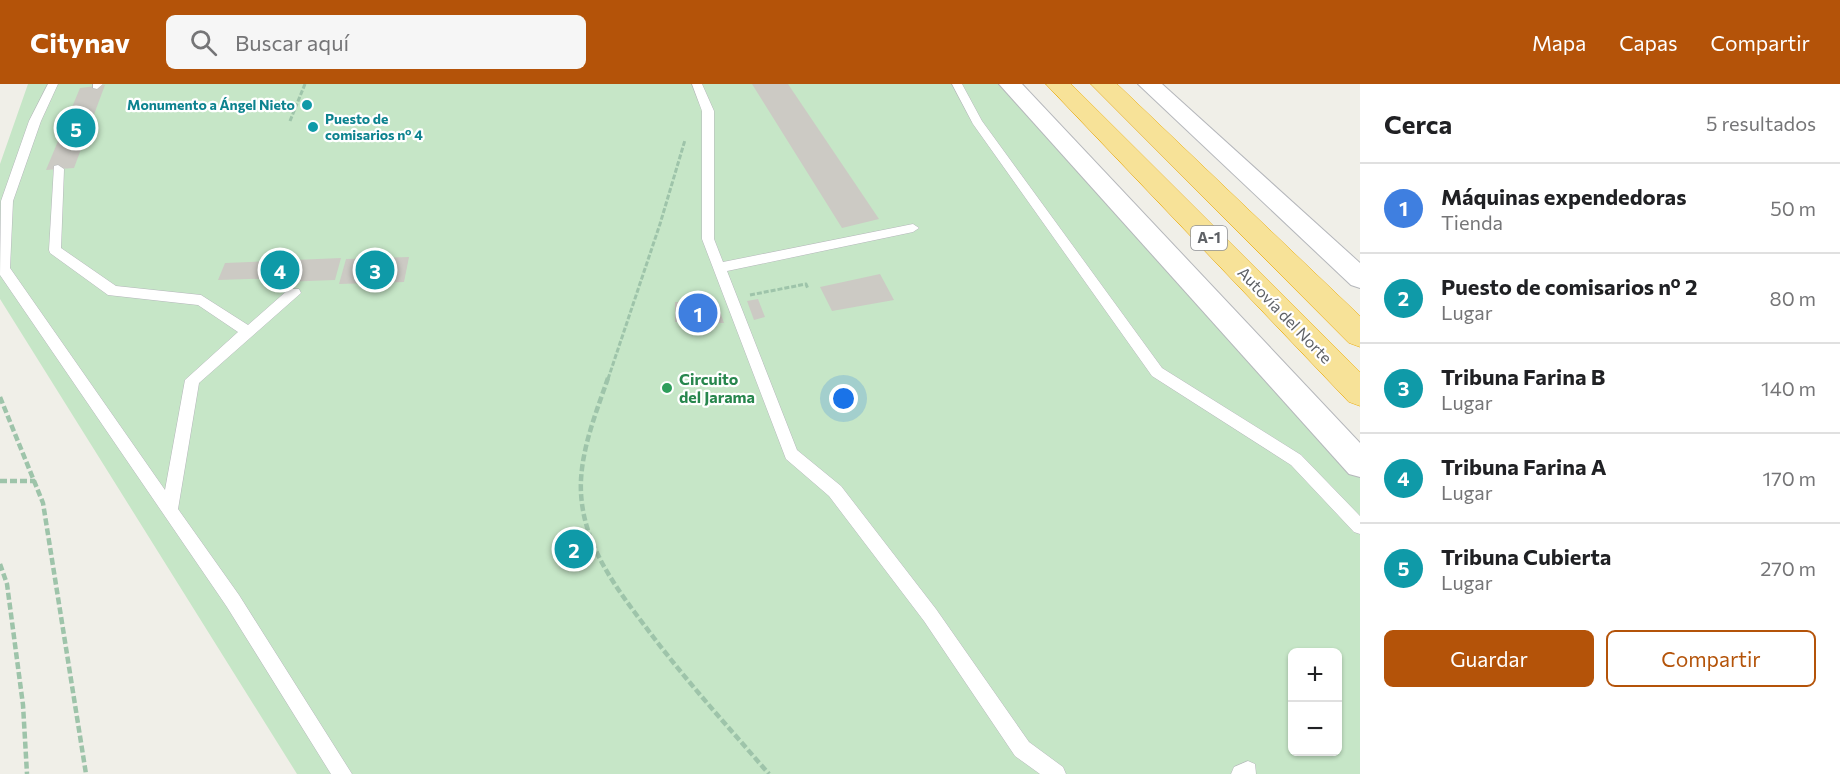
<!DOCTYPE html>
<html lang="es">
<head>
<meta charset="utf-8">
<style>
  body { margin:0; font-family:Commissioner,sans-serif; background:#f6f6f6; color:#202124 }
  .controls { position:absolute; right:18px; bottom:18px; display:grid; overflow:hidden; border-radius:9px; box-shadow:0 2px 4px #0004 }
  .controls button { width:54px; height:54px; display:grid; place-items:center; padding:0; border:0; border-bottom:2px solid #e0e0e0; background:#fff; color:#202124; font:30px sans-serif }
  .you { position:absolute; left:844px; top:315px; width:21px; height:21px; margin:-15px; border:4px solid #fff; border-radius:50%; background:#1a73e8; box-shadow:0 0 0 9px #1a73e833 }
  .badge { display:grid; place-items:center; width:39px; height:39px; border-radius:50%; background:#b45309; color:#fff; font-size:20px; font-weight:700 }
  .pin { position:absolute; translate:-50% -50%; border:3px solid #fff; box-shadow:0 2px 6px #0006 }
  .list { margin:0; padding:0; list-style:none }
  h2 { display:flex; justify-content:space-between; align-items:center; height:78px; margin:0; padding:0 24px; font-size:26px }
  h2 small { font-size:20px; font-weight:400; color:#757577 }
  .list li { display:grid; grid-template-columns:39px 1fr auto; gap:18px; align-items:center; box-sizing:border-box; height:90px; padding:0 24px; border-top:2px solid #e0e0e0 }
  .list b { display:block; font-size:22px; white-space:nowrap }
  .list p { margin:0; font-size:20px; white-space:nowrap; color:#757577 }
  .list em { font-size:20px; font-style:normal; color:#757577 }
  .actions { display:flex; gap:12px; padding:18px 24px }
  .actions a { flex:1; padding:14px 0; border:2px solid #b45309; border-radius:9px; text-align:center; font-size:21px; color:#b45309 }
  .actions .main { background:#b45309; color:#fff }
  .icon { flex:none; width:33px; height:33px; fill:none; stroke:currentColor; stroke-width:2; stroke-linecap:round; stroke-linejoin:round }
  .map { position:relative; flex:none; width:1360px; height:690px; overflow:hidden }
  header { display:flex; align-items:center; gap:36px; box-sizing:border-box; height:84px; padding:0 30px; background:#b45309; color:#fff }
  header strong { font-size:28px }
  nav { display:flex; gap:33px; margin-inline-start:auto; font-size:21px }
  .search { width:420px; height:54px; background:#f6f6f6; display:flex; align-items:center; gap:15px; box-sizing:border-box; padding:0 21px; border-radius:9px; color:#757577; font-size:22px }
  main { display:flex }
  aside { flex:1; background:#fff }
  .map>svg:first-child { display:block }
  .green { fill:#c6e6c7; fill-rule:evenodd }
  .building { fill:#cccac4 }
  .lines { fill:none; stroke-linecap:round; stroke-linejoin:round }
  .service-casing { stroke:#b5b7bb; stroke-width:1 }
  .minor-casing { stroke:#b5b7bb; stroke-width:2 }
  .motorway-casing { stroke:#eaac0e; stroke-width:1 }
  .path-far1 { stroke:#9ec4aa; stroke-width:3; stroke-dasharray:5 2; stroke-linecap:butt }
  .path { stroke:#9ec4aa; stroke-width:4.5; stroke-dasharray:7 3; stroke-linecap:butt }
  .service { fill:#fff; fill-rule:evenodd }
  .minor { fill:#fff; fill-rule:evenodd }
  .motorway { fill:#f7e298; fill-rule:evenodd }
  .culture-dot { fill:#0f9aa8; stroke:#fff; stroke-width:2 }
  .leisure-dot { fill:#2e9e5b; stroke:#fff; stroke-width:2 }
  .labels { text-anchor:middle; stroke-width:4.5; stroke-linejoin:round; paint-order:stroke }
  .far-culture-label { font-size:14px; font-weight:bold; fill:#0d838f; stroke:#fff; text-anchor:end }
  .shield { fill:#fff; stroke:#8f9195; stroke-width:1.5 }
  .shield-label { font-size:15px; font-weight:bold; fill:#5f6267 }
  .street-label { font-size:16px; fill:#5f6267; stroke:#fff }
  .leisure-label { font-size:16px; font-weight:bold; fill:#27864d; stroke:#fff; text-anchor:start }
</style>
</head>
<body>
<header>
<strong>Citynav</strong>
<div class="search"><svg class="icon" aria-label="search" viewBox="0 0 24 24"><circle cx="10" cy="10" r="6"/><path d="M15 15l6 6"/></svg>Buscar aquí</div>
<nav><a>Mapa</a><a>Capas</a><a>Compartir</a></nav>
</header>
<main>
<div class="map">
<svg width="1360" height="690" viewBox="0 0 1360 690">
  <rect width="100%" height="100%" fill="#f0efe8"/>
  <path class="green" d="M28 0H1001L1360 393V690H297L0 215V80ZM1292 568H1338V668H1292Z"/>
  <g class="building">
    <polygon points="752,0 788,0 879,135 842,144"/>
    <polygon points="105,1 74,84 46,86 80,4"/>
    <polygon points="409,173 404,198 339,200 346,175"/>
    <polygon points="341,174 335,196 282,198 283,194 218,196 225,179"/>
    <polygon points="880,190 894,216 832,227 820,203"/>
    <polygon points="758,215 765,233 754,236 747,217"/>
    <polygon points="675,218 717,219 724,239 675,238"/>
    <polygon points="576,457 581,468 572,472 567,462"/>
  </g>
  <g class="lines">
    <g class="service-casing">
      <g id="service">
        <polygon points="48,0 58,0 41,37 13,117 10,184 165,406 185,296 238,248 198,221 108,211 50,169 49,166 54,82 58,81 64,85 61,164 116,202 201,211 248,241 289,205 299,205 301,209 199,299 178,425 239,511 352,690 331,690 227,523 0,191 1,117 29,37"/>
        <polygon points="93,0 103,0 97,5 93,4"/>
        <polygon points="692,0 702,0 714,27 714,155 723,178 913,140 919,144 913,148 727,187 797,366 841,402 936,525 1029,658 1063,683 1066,690 1040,690 1015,672 924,537 829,412 786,375 702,155 702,27"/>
        <polygon points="952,0 962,0 982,37 1162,284 1301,371 1360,432 1360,450 1354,448 1291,381 1152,292 973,40"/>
        <polygon points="1248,677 1255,680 1256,690 1231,690 1234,683"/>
      </g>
    </g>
    <g class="minor-casing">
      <g id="minor">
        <polygon points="999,0 1022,0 1360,359 1360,393 1349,390"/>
        <polygon points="1138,0 1162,0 1360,179 1360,204 1351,201"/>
      </g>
    </g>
    <g class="motorway-casing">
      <g id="motorway">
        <polygon points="1046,0 1071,0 1360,288 1360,322 1349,318"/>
        <polygon points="1091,0 1117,0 1360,232 1360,263 1349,259"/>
      </g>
    </g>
    <g class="path-far1">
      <polyline points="290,37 305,0"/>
      <polyline points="750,211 806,200 808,205"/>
      <polyline points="608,295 660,140 685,56"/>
    </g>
    <g class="path">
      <path d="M608 294C596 329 579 370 581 409 584 466 621 510 654 554 690 601 730 645 769 690"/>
      <polyline points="0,313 43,419 86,690"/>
      <polyline points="0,397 35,397"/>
      <polyline points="0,480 7,500 23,621 27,690"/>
    </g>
    <use href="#service" class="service"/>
    <use href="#minor" class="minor"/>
    <use href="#motorway" class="motorway"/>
  </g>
  <g class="culture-dot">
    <circle cx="307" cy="21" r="6"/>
    <circle cx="313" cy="43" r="6"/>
  </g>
  <circle class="leisure-dot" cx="667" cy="304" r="6"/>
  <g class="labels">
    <g class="far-culture-label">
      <text x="295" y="26">Monumento a Ángel Nieto</text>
      <text x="325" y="40" text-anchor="start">Puesto de<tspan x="325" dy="16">comisarios nº 4</tspan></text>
    </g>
    <rect class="shield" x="1191" y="142" width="36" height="24" rx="4.5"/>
    <g class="shield-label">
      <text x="1209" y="159">A-1</text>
    </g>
    <g class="street-label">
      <text transform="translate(1285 231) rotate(46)" y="6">Autovía del Norte</text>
    </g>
    <g class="leisure-label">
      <text x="679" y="301">Circuito<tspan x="679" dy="18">del Jarama</tspan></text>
    </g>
  </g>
</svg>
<div class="controls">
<button>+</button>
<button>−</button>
</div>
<div class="you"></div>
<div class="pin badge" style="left:698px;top:229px;background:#3f7fe0">1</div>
<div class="pin badge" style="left:574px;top:465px;background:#0f9aa8">2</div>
<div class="pin badge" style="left:375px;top:186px;background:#0f9aa8">3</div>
<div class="pin badge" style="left:280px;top:186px;background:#0f9aa8">4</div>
<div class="pin badge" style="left:76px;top:44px;background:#0f9aa8">5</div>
</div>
<aside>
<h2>Cerca<small>5 resultados</small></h2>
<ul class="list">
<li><span class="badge" style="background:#3f7fe0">1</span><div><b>Máquinas expendedoras</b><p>Tienda</p></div><em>50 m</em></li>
<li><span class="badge" style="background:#0f9aa8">2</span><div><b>Puesto de comisarios nº 2</b><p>Lugar</p></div><em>80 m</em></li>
<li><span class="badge" style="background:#0f9aa8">3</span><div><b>Tribuna Farina B</b><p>Lugar</p></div><em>140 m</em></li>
<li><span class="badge" style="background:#0f9aa8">4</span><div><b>Tribuna Farina A</b><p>Lugar</p></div><em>170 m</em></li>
<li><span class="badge" style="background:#0f9aa8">5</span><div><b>Tribuna Cubierta</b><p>Lugar</p></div><em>270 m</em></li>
</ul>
<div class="actions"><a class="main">Guardar</a><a>Compartir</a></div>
</aside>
</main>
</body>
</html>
